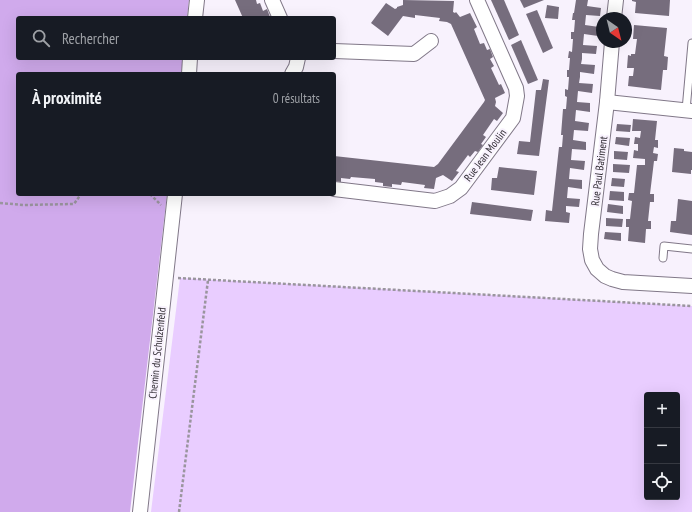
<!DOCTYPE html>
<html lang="fr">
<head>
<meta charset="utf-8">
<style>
  body { margin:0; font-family:"PT Sans Narrow",sans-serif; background:#242831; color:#f1f3f6 }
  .controls { position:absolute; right:12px; bottom:12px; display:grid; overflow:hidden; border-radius:4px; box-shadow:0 4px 16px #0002 }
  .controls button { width:36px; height:36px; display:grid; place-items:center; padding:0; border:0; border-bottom:1px solid #363941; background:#171b24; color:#f1f3f6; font:20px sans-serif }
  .compass { position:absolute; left:596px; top:12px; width:36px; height:36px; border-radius:50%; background:#171b24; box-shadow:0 4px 16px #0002; rotate:145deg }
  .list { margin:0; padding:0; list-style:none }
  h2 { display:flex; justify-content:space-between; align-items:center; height:52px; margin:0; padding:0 16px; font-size:17px }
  h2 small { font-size:13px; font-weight:400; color:#9ea1a6 }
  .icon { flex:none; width:22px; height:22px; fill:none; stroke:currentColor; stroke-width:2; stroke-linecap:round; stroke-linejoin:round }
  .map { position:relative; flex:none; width:692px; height:512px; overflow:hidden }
  .search { position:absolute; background:#171b24; box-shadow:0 4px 16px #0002; left:16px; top:16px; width:320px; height:44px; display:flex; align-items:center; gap:10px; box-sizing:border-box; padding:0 14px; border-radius:4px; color:#9ea1a6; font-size:15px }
  .panel { position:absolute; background:#171b24; box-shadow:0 4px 16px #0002; left:16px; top:72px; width:320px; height:124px; border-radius:4px }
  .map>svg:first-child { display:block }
  .green { fill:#e9cdff; fill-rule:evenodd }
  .forest { fill:#d0aaec }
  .building { fill:#766d7d }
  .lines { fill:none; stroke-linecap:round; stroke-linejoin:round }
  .service-casing { stroke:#817888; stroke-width:9 }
  .minor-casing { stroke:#817888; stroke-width:16 }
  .path { stroke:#9a959e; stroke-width:2.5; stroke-dasharray:3 2; stroke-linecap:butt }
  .service { stroke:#fff; stroke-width:7 }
  .minor { stroke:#fff; stroke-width:14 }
  .labels { text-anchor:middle; stroke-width:4; stroke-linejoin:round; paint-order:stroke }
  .street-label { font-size:11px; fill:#2e2a31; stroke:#f8f2fd }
</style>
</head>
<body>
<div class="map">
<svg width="692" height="512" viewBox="0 0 692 512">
  <rect width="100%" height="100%" fill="#f8f2fd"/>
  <path class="green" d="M180 278 692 306V512H151ZM647 395H677V497H647Z"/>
  <polygon class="forest" points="0,0 189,0 187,18 18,18 18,58 183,58 181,74 18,74 18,194 167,194 130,512 0,512"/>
  <g class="building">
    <polygon points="235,0 256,0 257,4 260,3 263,11 267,9 270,17 243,18"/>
    <polygon points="403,0 454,1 453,12 455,13 456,12 460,17 470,13 477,27 474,29 480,44 484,43 487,50 490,49 493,57 490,59 494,66 491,68 499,85 501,84 505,93 495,98 496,102 495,106 503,113 497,121 494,119 483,135 486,137 481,144 483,145 478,152 475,151 470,157 468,155 456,171 459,172 452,181 443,175 436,178 434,189 424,188 425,185 402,182 401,185 392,184 392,187 383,186 383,183 375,182 375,179 351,177 350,179 341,178 341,182 334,181 334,156 434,167 438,164 484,102 485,100 451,24 447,22 439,21 440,18 415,15 415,18 403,16 388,36 371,23 386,3 395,9 397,8 397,7 403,5"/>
    <polygon points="491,0 504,0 519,35 509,40"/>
    <polygon points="520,0 544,0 524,8"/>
    <polygon points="576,0 588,0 587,6 601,8 600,16 586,15 585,25 599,27 598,36 584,34 583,45 597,46 596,54 582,53 582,59 581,64 595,65 594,74 580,72 580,77 579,83 593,84 592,93 578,91 577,102 590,103 590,112 576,110 575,121 589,123 588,131 574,130 573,140 586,142 586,150 572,149 571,160 585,161 584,170 570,168 569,179 582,180 582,189 568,187 567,198 580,199 579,207 566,206 566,212 570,213 569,223 545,221 546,210 552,211 559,147 562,147 563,135 561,135 563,109 566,109 567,97 565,96 565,89 568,90 569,77 567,77 567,70 569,70 570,58 568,58 569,51 572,52 573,39 571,39 571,32 574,32 575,20 572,20 573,13 574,13"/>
    <polygon points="632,0 670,0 669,16 635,13 636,2 632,1"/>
    <polygon points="547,5 559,7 558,19 545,18"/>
    <polygon points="537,10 553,48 543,53 526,14"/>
    <polygon points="634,25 667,28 664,56 668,57 667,70 663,70 661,90 628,86 629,76 633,76 634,68 627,68 628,55 631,56 631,54 635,54 637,39 633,39"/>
    <polygon points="521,40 538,80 528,84 511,45"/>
    <polygon points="543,79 549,80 539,156 517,154 519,141 530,142 536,90 541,90"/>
    <polygon points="633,119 657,121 655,140 658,140 658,148 654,147 653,153 658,154 657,161 654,161 650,194 654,194 654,202 650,202 648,221 651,221 651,229 646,229 645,243 628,241 629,227 626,227 626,219 630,219 632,201 628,200 629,193 634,193 637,165 645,165 645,159 633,158 634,150 638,151 638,144 634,144 635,137 640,138 641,131 632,131"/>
    <polygon points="617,124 631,125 630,132 616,131"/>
    <polygon points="616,137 630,138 629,146 615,144"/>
    <polygon points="674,148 684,149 684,151 692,152 692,170 691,170 691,174 672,172"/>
    <polygon points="614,151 628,152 627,160 614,159"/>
    <polygon points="613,164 630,165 629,173 613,172"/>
    <polygon points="499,167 537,171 534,195 491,190 492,178 497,178"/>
    <polygon points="612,178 625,179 624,187 611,186"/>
    <polygon points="610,191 624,192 624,201 609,200"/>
    <polygon points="678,199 692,201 692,235 670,232 671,221 676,221"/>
    <polygon points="472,202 533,210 531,221 470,214"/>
    <polygon points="608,204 623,206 623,214 607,212"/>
    <polygon points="606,218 623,219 622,227 606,226"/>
    <polygon points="605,232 621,233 621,241 604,239"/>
  </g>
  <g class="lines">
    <g class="service-casing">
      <g id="service">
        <polyline points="686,110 692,43"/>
        <polyline points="663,258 664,246 692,249"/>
      </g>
    </g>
    <g class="minor-casing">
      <g id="minor">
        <polyline points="272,0 280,18"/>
        <polyline points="195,18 197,0"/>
        <polyline points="614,18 616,0"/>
        <polyline points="612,42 607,102 591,234 590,249 592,260 597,269 605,276 612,279 623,282 692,286"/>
        <polyline points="334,51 414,54 431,41"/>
        <polyline points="189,74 190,58"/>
        <polyline points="292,74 296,67 298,58"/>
        <polyline points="607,102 692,111"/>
        <polyline points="334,189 435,201 450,196 461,188 513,118 517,96 516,88 477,0"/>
        <polyline points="140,512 175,194"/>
      </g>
    </g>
    <g class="path">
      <polyline points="150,194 161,205"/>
      <polyline points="0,203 24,205 74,204 81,194"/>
      <polyline points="178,278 692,306"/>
      <polyline points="179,512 208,280"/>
    </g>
    <use href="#service" class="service"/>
    <use href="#minor" class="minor"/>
  </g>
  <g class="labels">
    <g class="street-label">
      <text transform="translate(485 155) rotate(-53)" y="4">Rue Jean Moulin</text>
      <text transform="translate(599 171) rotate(-83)" y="4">Rue Paul Batiment</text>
      <text transform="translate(157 353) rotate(-84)" y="4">Chemin du Schulzenfeld</text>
    </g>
  </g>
</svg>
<div class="controls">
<button>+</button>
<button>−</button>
<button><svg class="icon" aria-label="locate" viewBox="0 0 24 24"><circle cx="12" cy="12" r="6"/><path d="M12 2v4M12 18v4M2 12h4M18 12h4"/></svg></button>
</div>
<svg class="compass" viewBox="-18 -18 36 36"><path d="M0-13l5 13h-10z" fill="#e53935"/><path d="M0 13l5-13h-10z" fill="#9ea1a6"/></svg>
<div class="search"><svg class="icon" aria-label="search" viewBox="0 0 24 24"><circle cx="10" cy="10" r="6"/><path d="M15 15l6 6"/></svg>Rechercher</div>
<section class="panel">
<h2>À proximité<small>0 résultats</small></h2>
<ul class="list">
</ul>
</section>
</div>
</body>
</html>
